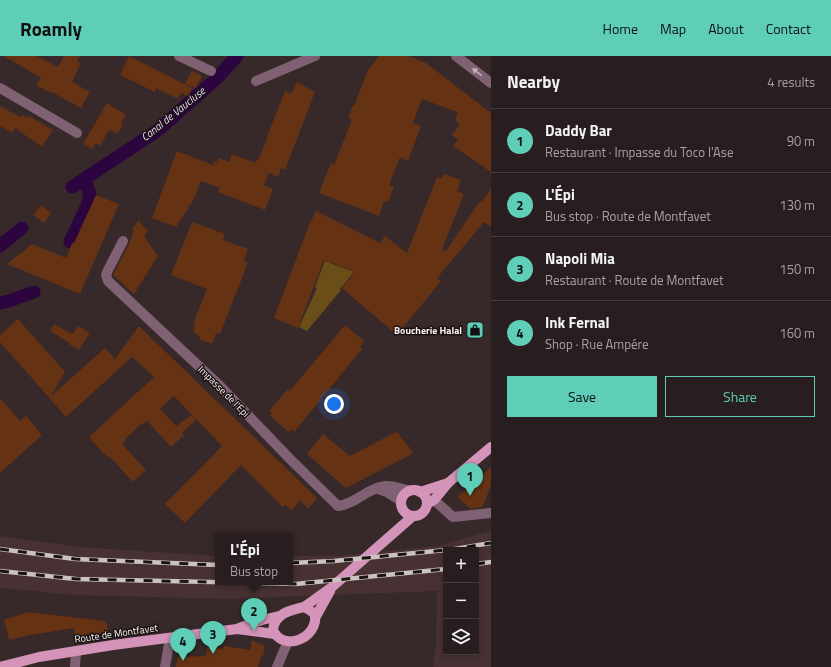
<!DOCTYPE html>
<html lang="en">
<head>
<meta charset="utf-8">
<style>
  body { margin:0; font-family:"Titillium Web",sans-serif; background:#312728; color:#f1f3f6 }
  .controls { position:absolute; right:12px; bottom:12px; display:grid; overflow:hidden; border-radius:0px; box-shadow:0 2px 6px #0003 }
  .controls button { width:36px; height:36px; display:grid; place-items:center; padding:0; border:0; border-bottom:1px solid #453c3d; background:#291e1f; color:#f1f3f6; font:20px sans-serif }
  .you { position:absolute; left:334px; top:348px; width:14px; height:14px; margin:-10px; border:3px solid #fff; border-radius:50%; background:#1a73e8; box-shadow:0 0 0 6px #1a73e833 }
  .badge { display:grid; place-items:center; width:26px; height:26px; border-radius:50%; background:#5eceb8; color:#111; font-size:13px; font-weight:700 }
  .pin { position:absolute; translate:-50% -33px; filter:drop-shadow(0 1px 2px #0008) }
  .pin::after { content:''; position:absolute; top:21px; width:14px; height:12px; background:inherit; clip-path:polygon(0 0,100% 0,50% 100%) }
  .popup { position:absolute; left:215px; top:477px; width:78px; height:52px; box-sizing:border-box; display:grid; place-content:center; border-radius:0px; background:#291e1f; filter:drop-shadow(0 1px 3px #0005); font-size:13px; white-space:nowrap; color:#a5a2a4 }
  .popup b { font-size:15px; color:#f1f3f6 }
  .popup::after { content:''; position:absolute; left:50%; top:100%; margin-left:-8px; border:8px solid transparent; border-top-color:#291e1f }
  .list { margin:0; padding:0; list-style:none }
  h2 { display:flex; justify-content:space-between; align-items:center; height:52px; margin:0; padding:0 16px; font-size:17px }
  h2 small { font-size:13px; font-weight:400; color:#a5a2a4 }
  .list li { display:grid; grid-template-columns:26px 1fr auto; gap:12px; align-items:center; box-sizing:border-box; height:64px; padding:0 16px; border-top:1px solid #453c3d }
  .list b { display:block; font-size:15px; white-space:nowrap }
  .list p { margin:0; font-size:13px; white-space:nowrap; color:#a5a2a4 }
  .list em { font-size:13px; font-style:normal; color:#a5a2a4 }
  .actions { display:flex; gap:8px; padding:12px 16px }
  .actions a { flex:1; padding:9px 0; border:1px solid #5eceb8; border-radius:0px; text-align:center; font-size:14px; color:#5eceb8 }
  .actions .main { background:#5eceb8; color:#111 }
  .icon { flex:none; width:22px; height:22px; fill:none; stroke:currentColor; stroke-width:2; stroke-linecap:round; stroke-linejoin:round }
  .map { position:relative; flex:none; width:491px; height:611px; overflow:hidden }
  header { display:flex; align-items:center; gap:24px; box-sizing:border-box; height:56px; padding:0 20px; background:#5eceb8; color:#111 }
  header strong { font-size:19px }
  nav { display:flex; gap:22px; margin-inline-start:auto; font-size:14px }
  main { display:flex }
  aside { flex:1; background:#291e1f }
  .map>svg:first-child { display:block }
  .built { fill:#473132; fill-rule:evenodd }
  .green { fill:#694e18 }
  .lines { fill:none; stroke-linecap:round; stroke-linejoin:round }
  .canal { stroke:#2c043f; stroke-width:13 }
  .building { fill:#653214 }
  .street { stroke:#806173; stroke-width:10 }
  .primary { stroke:#d494b9; stroke-width:10 }
  .rail-casing { stroke:#cdc2c2; stroke-width:4.5 }
  .rail { stroke:#1a1313; stroke-width:3; stroke-dasharray:9; stroke-linecap:butt }
  .oneway { fill:#c4b0b8 }
  .labels { text-anchor:middle; stroke-width:3; stroke-linejoin:round; paint-order:stroke }
  .poi-label { font-size:10px; font-weight:bold; fill:#fbf1f1; stroke:#1a1313; text-anchor:end }
  .street-label { font-size:10px; fill:#fbf1f1; stroke:#1a1313 }
  .water-label { font-size:11px; font-style:italic; fill:#e9d4f8; stroke:#1a1313 }
</style>
</head>
<body>
<header>
<strong>Roamly</strong>
<nav><a>Home</a><a>Map</a><a>About</a><a>Contact</a></nav>
</header>
<main>
<div class="map">
<svg width="491" height="611" viewBox="0 0 491 611">
  <rect width="100%" height="100%" fill="#372829"/>
  <path class="built" d="M491 475V611H433L436 590 437 535 226 543 75 539 0 532V480L79 491 218 500V526H290V500H338L436 490ZM446 494H476V596H446Z"/>
  <polygon class="green" points="325,205 354,216 340,233 341,234 307,275 299,271 317,232 315,231"/>
  <g class="lines">
    <g class="canal">
      <polyline points="72,131 157,75 216,23 237,0"/>
      <polyline points="70,186 88,147 90,138 84,123"/>
      <polyline points="0,190 22,172"/>
      <polyline points="0,247 9,245 34,236"/>
    </g>
  </g>
  <g class="building">
    <polygon points="4,0 37,0 58,11 64,0 80,0 77,5 81,7 72,26 90,36 81,52 52,36 51,37 36,29 41,22"/>
    <polygon points="129,0 192,32 188,40 181,37 178,43 156,32 155,36 120,19"/>
    <polygon points="379,0 409,0 426,7 491,57 491,116 453,90 458,84 452,79 460,68 455,64 458,58 457,58 457,56 422,43 413,67 421,70 408,105 400,101 389,129 394,131 388,146 384,145 379,160 319,137 331,107 334,109 352,64 348,62 353,49 354,50 368,14"/>
    <polygon points="192,15 202,20 196,32 185,28"/>
    <polygon points="297,26 315,36 285,114 281,112 278,121 269,117 264,129 273,133 265,154 218,136 220,132 201,125 194,143 176,171 152,162 177,95 213,109 215,105 217,106 218,102 229,106 232,98 256,107 257,103 258,104 267,83 266,83 285,35 291,38"/>
    <polygon points="107,47 126,59 121,68 123,69 117,78 109,74 100,90 96,87 92,93 83,88"/>
    <polygon points="0,50 20,61 22,59 28,62 29,60 53,74 42,91 15,72 12,77 0,70"/>
    <polygon points="444,118 461,124 457,135 464,138 442,193 446,195 480,145 482,146 491,132 491,171 484,166 437,222 441,225 397,279 342,232 355,216 324,204 298,272 274,262 309,169 316,155 380,187 385,180 407,197 437,121 442,123"/>
    <polygon points="96,139 119,148 80,238 7,208 32,188 66,202 72,187 74,187"/>
    <polygon points="41,149 51,157 44,167 33,159"/>
    <polygon points="138,164 148,175 144,180 158,200 134,238 113,219 129,188 134,175 132,174"/>
    <polygon points="192,166 225,178 223,184 248,193 244,205 248,206 241,225 220,278 216,277 212,288 199,283 200,281 193,276 195,269 193,268 207,233 171,219"/>
    <polygon points="18,263 65,316 51,340 105,292 115,303 139,270 317,442 308,453 300,444 292,455 286,449 283,451 241,409 185,467 165,448 222,390 174,340 160,353 176,370 192,359 196,364 182,377 184,379 171,391 147,365 143,368 142,367 125,383 126,384 122,388 146,414 133,426 109,400 107,401 89,381 154,321 132,301 66,361 0,286 0,279"/>
    <polygon points="54,268 73,278 78,270 90,277 79,294 69,288 70,287 50,275"/>
    <polygon points="345,269 364,285 360,291 362,293 294,376 292,373 289,376 270,360 272,357 269,355 288,333 290,335"/>
    <polygon points="0,342 20,365 26,360 42,379 0,417"/>
    <polygon points="396,376 397,376 413,396 412,398 346,432 307,398 323,378 350,400"/>
    <polygon points="491,411 491,429 484,447 482,451 470,453 458,441"/>
    <polygon points="28,556 106,565 108,576 75,580 74,572 31,579 9,584 4,564"/>
    <polygon points="252,584 265,590 263,600 261,600 258,611 176,611 178,601 206,600 207,591 223,593 224,590 250,594"/>
  </g>
  <g class="lines">
    <g class="street">
      <polyline points="179,0 211,15"/>
      <polyline points="456,0 491,27"/>
      <polyline points="256,25 315,0"/>
      <polyline points="0,32 77,77"/>
      <path d="M123 185 108 214 106 219 108 225 220 330 290 403 338 450C356 448 367 432 385 430 393 429 402 433 410 435"/>
      <polyline points="378,433 387,436 401,445"/>
      <polyline points="434,444 453,461 491,457"/>
      <polyline points="75,611 76,595"/>
      <polyline points="165,611 170,582"/>
      <polyline points="277,611 288,585"/>
    </g>
    <g class="primary">
      <circle cx="414" cy="447" r="13"/>
      <polyline points="420,436 448,427"/>
      <polyline points="427,448 434,444 448,427 491,391"/>
      <polyline points="304,551 332,531 413,460"/>
      <path d="M304 551 308 553 315 558C319 582 283 597 273 574 274 558 290 554 304 551Z"/>
      <polyline points="315,562 330,535"/>
      <polyline points="239,572 262,564 279,560"/>
      <polyline points="0,611 39,601 113,589 237,573 275,578"/>
    </g>
    <g class="rail-casing">
      <g id="rail">
        <polyline points="0,493 75,503 218,509"/>
        <polyline points="449,494 491,487"/>
        <polyline points="290,507 334,505 446,494"/>
        <polyline points="476,508 491,506"/>
        <polyline points="0,515 76,523 296,528 446,513"/>
      </g>
    </g>
    <use href="#rail" class="rail"/>
  </g>
  <defs><path id="oneway-solid" d="M-6-.8H1V-3.2L6.5 0L1 3.2V.8H-6Z"/></defs>
  <use class="oneway" href="#oneway-solid" transform="translate(477 16) rotate(-142)"/>
  <defs>
    <g id="shop-square" transform="scale(0.9)"><rect x="-9" y="-9" width="18" height="18" rx="4" fill="#5eceb8" stroke="#1a1313"/><path d="M-5-2.5h2.3a2.7 3.5 0 0 1 5.4 0H5L5.5 6h-11ZM-1.5-2.5h3a1.5 2.3 0 0 0-3 0Z" fill="#111"/></g>
  </defs>
  <g fill-rule="evenodd">
    <use href="#shop-square" x="475" y="274"/>
  </g>
  <g class="labels">
    <g class="poi-label">
      <text x="462" y="278">Boucherie Halal</text>
    </g>
    <g class="street-label">
      <text transform="translate(224 335) rotate(45)" y="4">Impasse de l'Epi</text>
      <text transform="translate(116 577) rotate(-8)" y="4">Route de Montfavet</text>
    </g>
    <g class="water-label">
      <text transform="translate(173 58) rotate(-39)" y="4">Canal de Vaucluse</text>
    </g>
  </g>
</svg>
<div class="controls">
<button>+</button>
<button>−</button>
<button><svg class="icon" aria-label="layers" viewBox="0 0 24 24"><path d="M12 4l9 5-9 5-9-5zM3 14l9 5 9-5"/></svg></button>
</div>
<div class="you"></div>
<div class="pin badge" style="left:470px;top:440px">1</div>
<div class="pin badge" style="left:254px;top:575px">2</div>
<div class="popup"><b>L'Épi</b>Bus stop</div>
<div class="pin badge" style="left:213px;top:598px">3</div>
<div class="pin badge" style="left:183px;top:605px">4</div>
</div>
<aside>
<h2>Nearby<small>4 results</small></h2>
<ul class="list">
<li><span class="badge">1</span><div><b>Daddy Bar</b><p>Restaurant · Impasse du Toco l'Ase</p></div><em>90 m</em></li>
<li><span class="badge">2</span><div><b>L'Épi</b><p>Bus stop · Route de Montfavet</p></div><em>130 m</em></li>
<li><span class="badge">3</span><div><b>Napoli Mia</b><p>Restaurant · Route de Montfavet</p></div><em>150 m</em></li>
<li><span class="badge">4</span><div><b>Ink Fernal</b><p>Shop · Rue Ampére</p></div><em>160 m</em></li>
</ul>
<div class="actions"><a class="main">Save</a><a>Share</a></div>
</aside>
</main>
</body>
</html>
